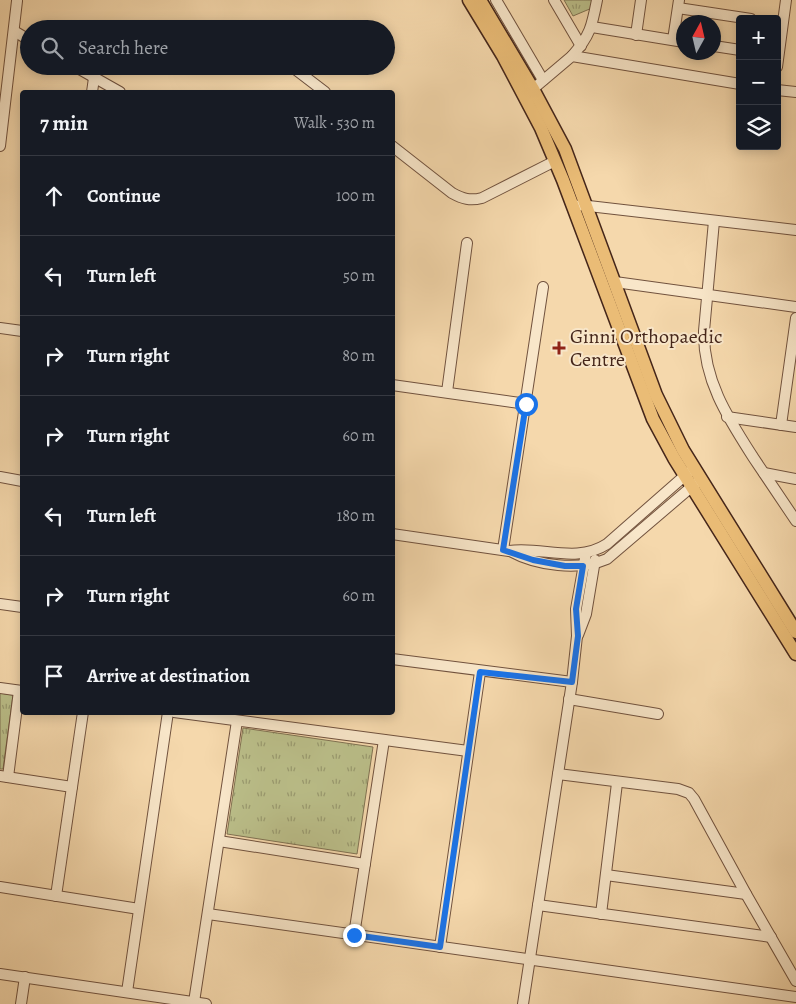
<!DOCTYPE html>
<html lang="en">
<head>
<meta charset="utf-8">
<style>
  body { margin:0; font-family:Alegreya,serif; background:#20242c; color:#f1f3f6 }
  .controls { position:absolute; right:15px; top:15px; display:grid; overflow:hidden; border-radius:5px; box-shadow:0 2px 12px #0003 }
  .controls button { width:45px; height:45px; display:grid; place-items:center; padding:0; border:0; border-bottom:1px solid #363941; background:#171b24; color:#f1f3f6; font:25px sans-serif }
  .compass { position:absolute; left:676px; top:15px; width:45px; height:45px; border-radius:50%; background:#171b24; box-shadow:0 2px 12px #0003; rotate:8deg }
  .stop { position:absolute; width:15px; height:15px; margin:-11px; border:4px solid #1a73e8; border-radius:50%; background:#fff }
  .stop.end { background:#1a73e8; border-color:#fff; box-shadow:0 1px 5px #0008 }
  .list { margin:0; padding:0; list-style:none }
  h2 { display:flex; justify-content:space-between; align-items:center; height:65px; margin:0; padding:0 20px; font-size:21px }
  h2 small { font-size:16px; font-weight:400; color:#9ea1a6 }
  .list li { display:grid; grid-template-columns:32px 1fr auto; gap:15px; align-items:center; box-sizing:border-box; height:80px; padding:0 20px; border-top:1px solid #363941 }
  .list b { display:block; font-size:19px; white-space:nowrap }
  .list em { font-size:16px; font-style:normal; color:#9ea1a6 }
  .icon { flex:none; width:28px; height:28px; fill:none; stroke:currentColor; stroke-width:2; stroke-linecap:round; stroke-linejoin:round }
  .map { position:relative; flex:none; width:796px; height:1004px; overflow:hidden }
  .search { position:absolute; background:#171b24; box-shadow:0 2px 12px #0003; left:20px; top:20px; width:375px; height:55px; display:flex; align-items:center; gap:12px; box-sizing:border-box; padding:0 18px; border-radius:28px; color:#9ea1a6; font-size:19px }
  .panel { position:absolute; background:#171b24; box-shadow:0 2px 12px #0003; left:20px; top:90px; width:375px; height:625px; border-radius:5px }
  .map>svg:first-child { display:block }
  .park { fill:url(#park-tufts); stroke:#807252 }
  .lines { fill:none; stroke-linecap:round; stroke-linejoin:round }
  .minor-casing { stroke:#71523e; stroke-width:12 }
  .major-casing { stroke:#45261a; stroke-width:15 }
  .minor { stroke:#f8e6c9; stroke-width:10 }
  .major { stroke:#eabc76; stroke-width:12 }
  .route { stroke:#1a73e8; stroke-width:6 }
  .poi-dot { fill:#8f2418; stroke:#f8e6c9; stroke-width:2 }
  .labels { text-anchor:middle; stroke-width:4; stroke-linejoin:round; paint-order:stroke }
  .poi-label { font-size:20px; fill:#45261a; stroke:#f8e6c9; text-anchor:start }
</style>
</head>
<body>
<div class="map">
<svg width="796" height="1004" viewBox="0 0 796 1004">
  <defs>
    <pattern id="park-tufts" width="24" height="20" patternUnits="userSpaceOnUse" patternTransform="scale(1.25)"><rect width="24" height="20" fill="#bbbf8a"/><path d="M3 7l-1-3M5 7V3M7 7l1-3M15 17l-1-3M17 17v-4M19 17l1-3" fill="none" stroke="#9a9b70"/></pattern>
  </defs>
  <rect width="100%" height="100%" fill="#f5d8ac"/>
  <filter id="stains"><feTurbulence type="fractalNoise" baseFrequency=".004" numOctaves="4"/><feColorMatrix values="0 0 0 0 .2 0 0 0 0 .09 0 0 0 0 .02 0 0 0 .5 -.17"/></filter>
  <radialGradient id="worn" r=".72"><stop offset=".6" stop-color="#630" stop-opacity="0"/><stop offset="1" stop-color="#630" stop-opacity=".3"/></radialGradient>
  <g class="park">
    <polygon points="564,0 594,0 592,8 573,16"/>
    <polygon points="0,693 13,695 3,769 0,769"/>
    <polygon points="243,728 373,747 357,854 227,834"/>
  </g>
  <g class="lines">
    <g class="minor-casing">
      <g id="minor">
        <polyline points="496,0 543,80"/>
        <polyline points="554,0 581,46"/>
        <polyline points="678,8 751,19"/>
        <polyline points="592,27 684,42"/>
        <polyline points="14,31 29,40"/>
        <polyline points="636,35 641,0"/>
        <polyline points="673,40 679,0"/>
        <polyline points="714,46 740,50"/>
        <path d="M572 56C590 36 592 26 597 0"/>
        <polyline points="74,66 120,92"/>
        <polyline points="291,66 325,92"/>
        <polyline points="777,67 786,0"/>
        <polyline points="533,89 572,56 740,84"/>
        <polyline points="777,90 796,92"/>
        <polyline points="92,92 94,78"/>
        <polyline points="0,146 17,1"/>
        <path d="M392 146 452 193C463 199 470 201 482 198L555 161"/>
        <polyline points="580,205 796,230"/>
        <path d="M714 221 704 331C703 380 728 418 753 457 768 479 782 500 796 521"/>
        <polyline points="615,282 796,307"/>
        <polyline points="0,328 22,331"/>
        <polyline points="392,385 527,404"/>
        <polyline points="447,392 467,243"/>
        <polyline points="727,417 796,427"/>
        <polyline points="781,425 796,318"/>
        <polyline points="764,473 796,479"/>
        <polyline points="0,477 22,481"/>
        <path d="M392 534 509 551C542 546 576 564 607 544L689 472"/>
        <polyline points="503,550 543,287"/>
        <path d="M510 551C537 566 579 571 607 559L696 483"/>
        <polyline points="0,604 22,607"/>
        <polyline points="578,635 586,614 595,560"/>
        <polyline points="392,659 572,682"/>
        <polyline points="0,688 22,691"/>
        <polyline points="569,699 658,714"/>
        <polyline points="174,712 468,751"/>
        <polyline points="558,774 678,789 689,793 694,799 746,894 796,981"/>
        <polyline points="0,776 72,787"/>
        <polyline points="8,777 19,691"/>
        <polyline points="219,841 365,864"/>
        <polyline points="606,875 746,894"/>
        <polyline points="0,887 139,909"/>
        <polyline points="56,896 83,712"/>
        <polyline points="538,905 771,937"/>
        <polyline points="208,914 796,997"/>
        <polyline points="601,914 617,783"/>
        <polyline points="354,935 384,740"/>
        <polyline points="440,947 480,672"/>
        <polyline points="0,974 206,1004"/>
        <polyline points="127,992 168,712"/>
        <polyline points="194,1002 237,721"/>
        <polyline points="21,1004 25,977"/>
        <polyline points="523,1004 572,682 577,636 576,609 586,553"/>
      </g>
    </g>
    <g class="major-casing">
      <g id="major">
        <polyline points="469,0 503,56 541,128 563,180 653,419 674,458 796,654"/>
        <polyline points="480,0 533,89 565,149 656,395 683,450 796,632"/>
      </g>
    </g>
    <use href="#minor" class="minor"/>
    <use href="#major" class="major"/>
  </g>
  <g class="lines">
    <polyline class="route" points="354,935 440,947 480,672 572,682 578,636 576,609 583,566 565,566 533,560 503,550 526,404"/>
  </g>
  <path class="poi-dot" d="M556.5 340.5h5v5h5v5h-5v5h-5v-5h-5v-5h5z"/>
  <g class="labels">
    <g class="poi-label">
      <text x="570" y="343">Ginni Orthopaedic<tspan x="570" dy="23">Centre</tspan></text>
    </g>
  </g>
  <rect width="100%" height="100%" filter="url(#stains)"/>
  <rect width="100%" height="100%" fill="url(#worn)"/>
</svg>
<div class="controls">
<button>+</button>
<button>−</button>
<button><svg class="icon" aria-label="layers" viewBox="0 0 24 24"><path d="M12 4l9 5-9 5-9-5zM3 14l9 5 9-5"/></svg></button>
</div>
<svg class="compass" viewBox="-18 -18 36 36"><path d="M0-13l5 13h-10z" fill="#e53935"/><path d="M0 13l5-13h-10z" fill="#9ea1a6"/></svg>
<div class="stop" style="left:526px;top:404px"></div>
<div class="stop end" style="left:354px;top:935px"></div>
<div class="search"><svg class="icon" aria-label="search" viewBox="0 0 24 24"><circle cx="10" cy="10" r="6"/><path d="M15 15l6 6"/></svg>Search here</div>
<section class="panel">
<h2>7 min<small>Walk · 530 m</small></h2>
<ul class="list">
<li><svg class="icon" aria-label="ahead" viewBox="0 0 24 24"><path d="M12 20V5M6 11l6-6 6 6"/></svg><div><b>Continue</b></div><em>100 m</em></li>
<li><svg class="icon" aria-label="left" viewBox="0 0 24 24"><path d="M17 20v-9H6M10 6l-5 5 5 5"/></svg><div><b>Turn left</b></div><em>50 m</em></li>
<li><svg class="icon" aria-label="right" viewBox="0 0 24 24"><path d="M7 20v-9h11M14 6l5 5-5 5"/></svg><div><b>Turn right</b></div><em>80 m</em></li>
<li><svg class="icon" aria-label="right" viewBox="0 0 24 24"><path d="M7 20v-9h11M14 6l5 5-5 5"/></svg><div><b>Turn right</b></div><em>60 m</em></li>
<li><svg class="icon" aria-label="left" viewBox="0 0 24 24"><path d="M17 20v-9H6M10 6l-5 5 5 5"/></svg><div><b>Turn left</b></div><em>180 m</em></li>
<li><svg class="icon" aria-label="right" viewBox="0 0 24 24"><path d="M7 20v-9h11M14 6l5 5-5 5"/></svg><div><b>Turn right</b></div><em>60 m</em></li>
<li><svg class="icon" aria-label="arrive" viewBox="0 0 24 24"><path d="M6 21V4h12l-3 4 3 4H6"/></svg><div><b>Arrive at destination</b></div></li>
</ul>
</section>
</div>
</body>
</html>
